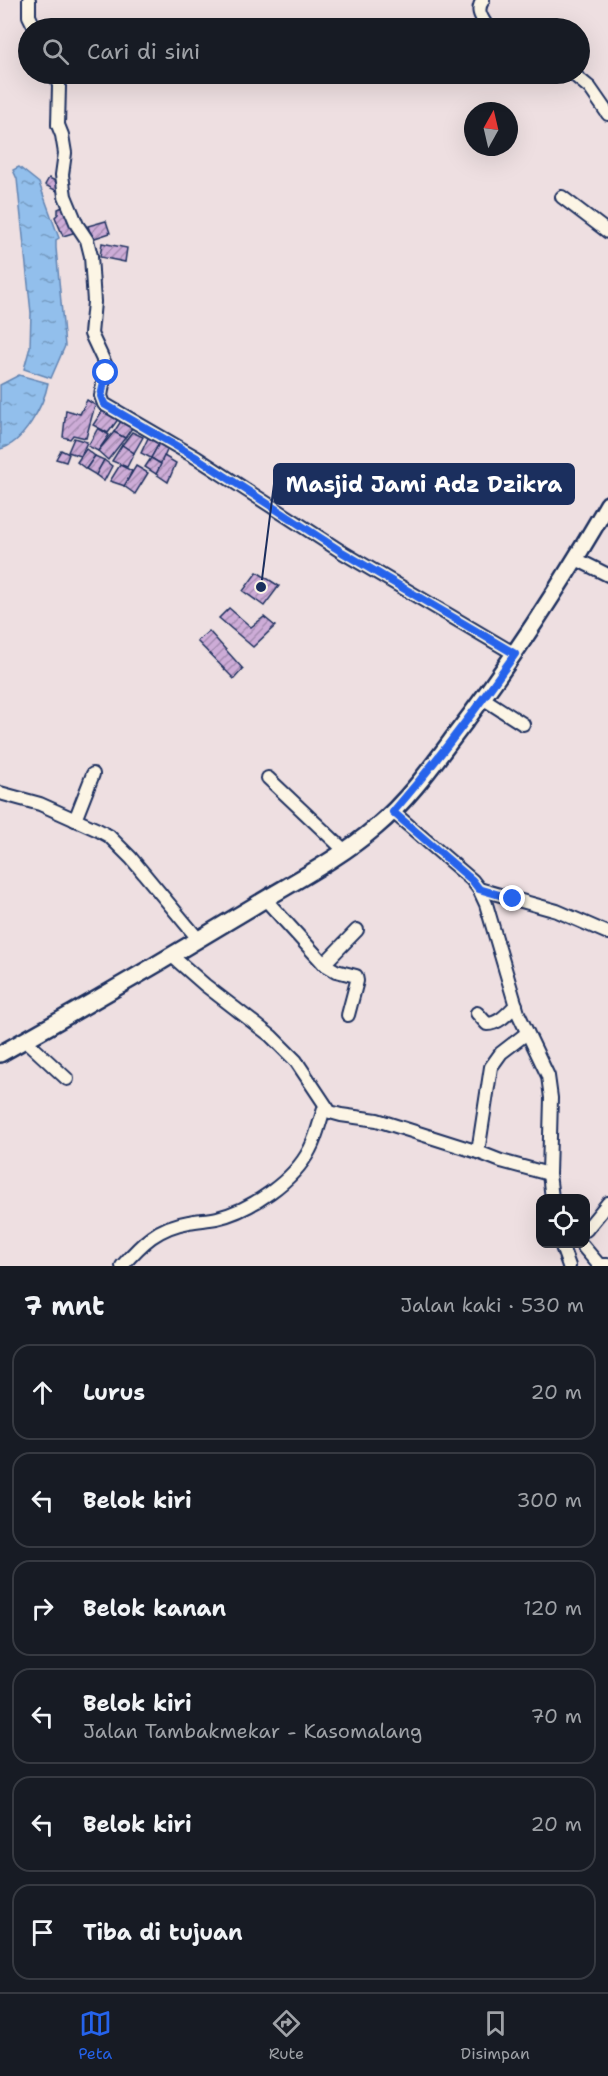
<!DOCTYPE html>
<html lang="id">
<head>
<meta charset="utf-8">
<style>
  body { margin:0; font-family:"Shantell Sans",sans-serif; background:#242831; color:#f1f3f6 }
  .controls { position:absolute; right:18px; bottom:18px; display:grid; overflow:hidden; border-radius:12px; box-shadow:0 6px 24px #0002 }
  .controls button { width:54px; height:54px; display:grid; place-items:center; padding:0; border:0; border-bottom:2px solid #363941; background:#171b24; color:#f1f3f6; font:30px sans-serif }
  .compass { position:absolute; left:464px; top:102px; width:54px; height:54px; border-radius:50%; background:#171b24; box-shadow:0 6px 24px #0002; rotate:8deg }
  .stop { position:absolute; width:18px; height:18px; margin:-14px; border:4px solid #2563eb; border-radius:50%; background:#fff }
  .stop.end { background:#2563eb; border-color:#fff; box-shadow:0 2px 6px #0008 }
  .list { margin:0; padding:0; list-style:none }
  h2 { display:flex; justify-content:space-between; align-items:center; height:78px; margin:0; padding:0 24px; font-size:26px }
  h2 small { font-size:20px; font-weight:400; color:#9ea1a6 }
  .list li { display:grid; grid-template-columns:39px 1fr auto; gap:18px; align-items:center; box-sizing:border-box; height:96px; margin:0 12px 12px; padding:0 12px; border:2px solid #363941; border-radius:18px }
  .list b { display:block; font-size:22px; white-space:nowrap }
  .list p { margin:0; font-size:20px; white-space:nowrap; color:#9ea1a6 }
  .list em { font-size:20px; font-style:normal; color:#9ea1a6 }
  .icon { flex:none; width:33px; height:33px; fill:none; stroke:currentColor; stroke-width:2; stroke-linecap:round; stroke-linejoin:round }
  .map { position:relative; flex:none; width:608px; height:1266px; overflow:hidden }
  .search { position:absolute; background:#171b24; box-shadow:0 6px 24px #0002; left:18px; right:18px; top:18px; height:66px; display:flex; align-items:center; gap:15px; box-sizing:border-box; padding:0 21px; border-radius:33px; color:#9ea1a6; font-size:22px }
  .sheet { height:726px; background:#171b24 }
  nav { display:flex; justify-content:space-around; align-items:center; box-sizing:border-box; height:84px; border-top:2px solid #363941; background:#171b24; font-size:16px; color:#9ea1a6 }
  nav a { display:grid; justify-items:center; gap:3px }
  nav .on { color:#2563eb }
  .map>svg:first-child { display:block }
  .water { fill:url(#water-ripples); stroke:#6285b3; stroke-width:1.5 }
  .building { fill:url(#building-hatch); stroke:#1b2f5e; stroke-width:1.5 }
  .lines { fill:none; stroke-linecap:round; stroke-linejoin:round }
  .minor-casing { stroke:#1b2f5e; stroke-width:16 }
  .major-casing { stroke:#1b2f5e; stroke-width:20 }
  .minor { stroke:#fcf5e5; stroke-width:12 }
  .major { stroke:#fcf5e5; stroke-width:15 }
  .route { stroke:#2563eb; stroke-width:8 }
  .leader { fill:none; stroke:#1b2f5e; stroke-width:2 }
  .callout-dot { fill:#1b2f5e; stroke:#fcf5e5; stroke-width:2 }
  .callout { fill:#1b2f5e; stroke:#1b2f5e; stroke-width:2 }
  .callout-label { font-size:22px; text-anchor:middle; font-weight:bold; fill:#fff }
</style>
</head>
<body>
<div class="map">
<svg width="608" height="1266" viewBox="0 0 608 1266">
  <defs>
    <pattern id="water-ripples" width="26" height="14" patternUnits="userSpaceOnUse" patternTransform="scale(1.5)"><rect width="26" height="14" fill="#92bfec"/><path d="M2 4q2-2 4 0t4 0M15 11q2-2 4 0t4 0" fill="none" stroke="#769cc2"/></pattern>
    <pattern id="building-hatch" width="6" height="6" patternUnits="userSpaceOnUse" patternTransform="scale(1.5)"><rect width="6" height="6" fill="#cdacd7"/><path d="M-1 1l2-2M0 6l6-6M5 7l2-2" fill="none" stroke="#a68cb2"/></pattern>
  </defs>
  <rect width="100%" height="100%" fill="#eedfe1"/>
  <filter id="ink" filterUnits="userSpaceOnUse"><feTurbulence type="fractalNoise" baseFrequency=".0167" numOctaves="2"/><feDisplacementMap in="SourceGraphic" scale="12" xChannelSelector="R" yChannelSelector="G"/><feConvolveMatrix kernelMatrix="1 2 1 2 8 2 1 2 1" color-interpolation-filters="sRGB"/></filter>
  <g filter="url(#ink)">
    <g class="water">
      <polygon points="19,167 39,183 59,238 56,240 56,248 65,346 51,378 24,369 30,347 31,313 17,179 13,170"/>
      <path d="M19 375 48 383C44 405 23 444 0 449V385Z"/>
    </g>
    <g class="building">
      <polygon points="49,178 62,184 59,192 45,185"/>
      <polygon points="65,206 76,232 63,236 55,217 58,214 58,209"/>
      <polygon points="106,221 110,233 92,239 88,226"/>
      <polygon points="102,243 127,248 125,262 100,257"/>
      <polygon points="87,400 95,405 86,438 73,435 70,439 63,437 66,410 80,414"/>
      <polygon points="103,410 119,418 108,433 93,425"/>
      <polygon points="121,421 132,428 125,438 114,432"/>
      <polygon points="98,428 109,435 98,451 88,446"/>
      <polygon points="114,432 125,438 108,460 98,451"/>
      <polygon points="132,432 143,437 134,453 122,445"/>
      <polygon points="149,436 160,442 151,458 141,453"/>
      <polygon points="74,438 87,442 81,456 68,452"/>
      <polygon points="160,442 168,448 161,464 151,458"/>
      <polygon points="122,445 134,453 127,467 112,461"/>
      <polygon points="86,449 95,456 86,469 77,462"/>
      <polygon points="61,450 69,454 66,462 56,459"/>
      <polygon points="95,456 104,460 96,475 86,469"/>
      <polygon points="164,456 176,463 168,482 156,474"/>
      <polygon points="151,458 161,464 156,474 145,467"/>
      <polygon points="104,460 112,466 104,481 96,475"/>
      <polygon points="120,465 132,471 125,486 110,481"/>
      <polygon points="136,466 148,473 135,494 124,486"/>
      <polygon points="257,572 279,586 264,606 243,591"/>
      <polygon points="229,608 251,627 264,617 275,626 253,647 219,618"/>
      <polygon points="209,631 243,669 234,679 197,641"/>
    </g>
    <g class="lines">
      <g class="minor-casing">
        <g id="minor">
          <polyline points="29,0 29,16 35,28"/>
          <path d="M483 0C475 11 482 18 488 28"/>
          <polyline points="56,74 59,86 58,125 62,135 65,153 62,175 65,196 77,225 87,240 91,256 94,302 91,334 106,366 101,396 104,404 197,458 342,552 515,654"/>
          <polyline points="573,74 590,88 608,114"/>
          <polyline points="562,197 608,232"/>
          <polyline points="576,559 608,575"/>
          <polyline points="484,699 523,724"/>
          <polyline points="268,778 344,850"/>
          <polyline points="0,793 40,804 98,830 109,836 131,858 199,940"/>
          <polyline points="393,812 472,880 479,889 486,904 518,1013 548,1076 551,1098 549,1174 552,1198"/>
          <polyline points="75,820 93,774"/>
          <polyline points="479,889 557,911 608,933"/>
          <polyline points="265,899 324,964 336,971 356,976 357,981 348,1015"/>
          <polyline points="172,956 205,985 271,1036 296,1061 330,1112 341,1115 377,1120 478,1152 501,1161 549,1174"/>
          <polyline points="324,964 357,930"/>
          <path d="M477 1013 487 1024C499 1024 508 1013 516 1005"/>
          <polyline points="25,1040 67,1079"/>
          <polyline points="478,1152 491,1067 501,1053 527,1033"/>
          <polyline points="586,1230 608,1203"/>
          <polyline points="561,1244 569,1266"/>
          <polyline points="582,1245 599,1265 608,1265"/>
          <path d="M122 1266C142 1243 158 1227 189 1222 198 1220 208 1220 217 1218 251 1210 294 1181 310 1149 317 1136 320 1120 325 1106"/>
        </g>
      </g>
      <g class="major-casing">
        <path id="major" d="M0 1054C86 1006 170 957 254 906 295 881 340 858 376 827 406 802 430 769 453 738 510 664 561 585 608 504"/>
      </g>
      <use href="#minor" class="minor"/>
      <use href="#major" class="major"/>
    </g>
  </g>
  <g class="lines" filter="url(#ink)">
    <path class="route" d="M106 373 101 396 104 404 197 458 342 552 515 654C477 708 437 761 393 812L472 880 479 889 513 899"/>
  </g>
  <path class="leader" d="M261 587L274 484"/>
  <circle class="callout-dot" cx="261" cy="587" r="6"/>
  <rect class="callout" x="274" y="464" width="300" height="40" rx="6"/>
  <g class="callout-label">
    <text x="424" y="492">Masjid Jami Adz Dzikra</text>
  </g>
</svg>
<div class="controls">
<button><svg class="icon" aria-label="locate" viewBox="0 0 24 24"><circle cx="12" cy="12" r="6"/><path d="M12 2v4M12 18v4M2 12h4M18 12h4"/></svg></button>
</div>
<svg class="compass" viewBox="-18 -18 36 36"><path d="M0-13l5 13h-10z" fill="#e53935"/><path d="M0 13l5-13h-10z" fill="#9ea1a6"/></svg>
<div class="stop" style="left:106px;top:373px"></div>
<div class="stop end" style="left:513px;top:899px"></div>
<div class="search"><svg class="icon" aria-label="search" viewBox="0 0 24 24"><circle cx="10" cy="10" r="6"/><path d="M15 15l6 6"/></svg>Cari di sini</div>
</div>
<section class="sheet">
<h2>7 mnt<small>Jalan kaki · 530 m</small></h2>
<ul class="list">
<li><svg class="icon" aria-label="ahead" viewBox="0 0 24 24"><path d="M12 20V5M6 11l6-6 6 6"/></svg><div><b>Lurus</b></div><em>20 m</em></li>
<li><svg class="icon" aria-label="left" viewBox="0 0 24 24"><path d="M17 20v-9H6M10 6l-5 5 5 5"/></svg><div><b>Belok kiri</b></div><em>300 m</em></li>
<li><svg class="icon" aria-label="right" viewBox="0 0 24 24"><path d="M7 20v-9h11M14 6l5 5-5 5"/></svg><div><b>Belok kanan</b></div><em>120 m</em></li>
<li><svg class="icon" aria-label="left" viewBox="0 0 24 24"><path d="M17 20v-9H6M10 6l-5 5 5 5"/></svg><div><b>Belok kiri</b><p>Jalan Tambakmekar - Kasomalang</p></div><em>70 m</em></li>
<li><svg class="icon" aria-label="left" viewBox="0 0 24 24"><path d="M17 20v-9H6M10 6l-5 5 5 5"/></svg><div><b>Belok kiri</b></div><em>20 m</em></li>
<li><svg class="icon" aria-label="arrive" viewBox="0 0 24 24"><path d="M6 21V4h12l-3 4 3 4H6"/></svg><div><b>Tiba di tujuan</b></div></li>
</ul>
</section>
<nav>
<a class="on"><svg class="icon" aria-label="map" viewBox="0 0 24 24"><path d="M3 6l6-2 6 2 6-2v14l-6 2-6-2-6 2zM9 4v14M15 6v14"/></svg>Peta</a>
<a><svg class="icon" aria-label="directions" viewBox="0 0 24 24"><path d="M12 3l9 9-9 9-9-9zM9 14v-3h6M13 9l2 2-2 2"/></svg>Rute</a>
<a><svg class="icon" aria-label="saved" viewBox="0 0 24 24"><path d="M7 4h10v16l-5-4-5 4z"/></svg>Disimpan</a>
</nav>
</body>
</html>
